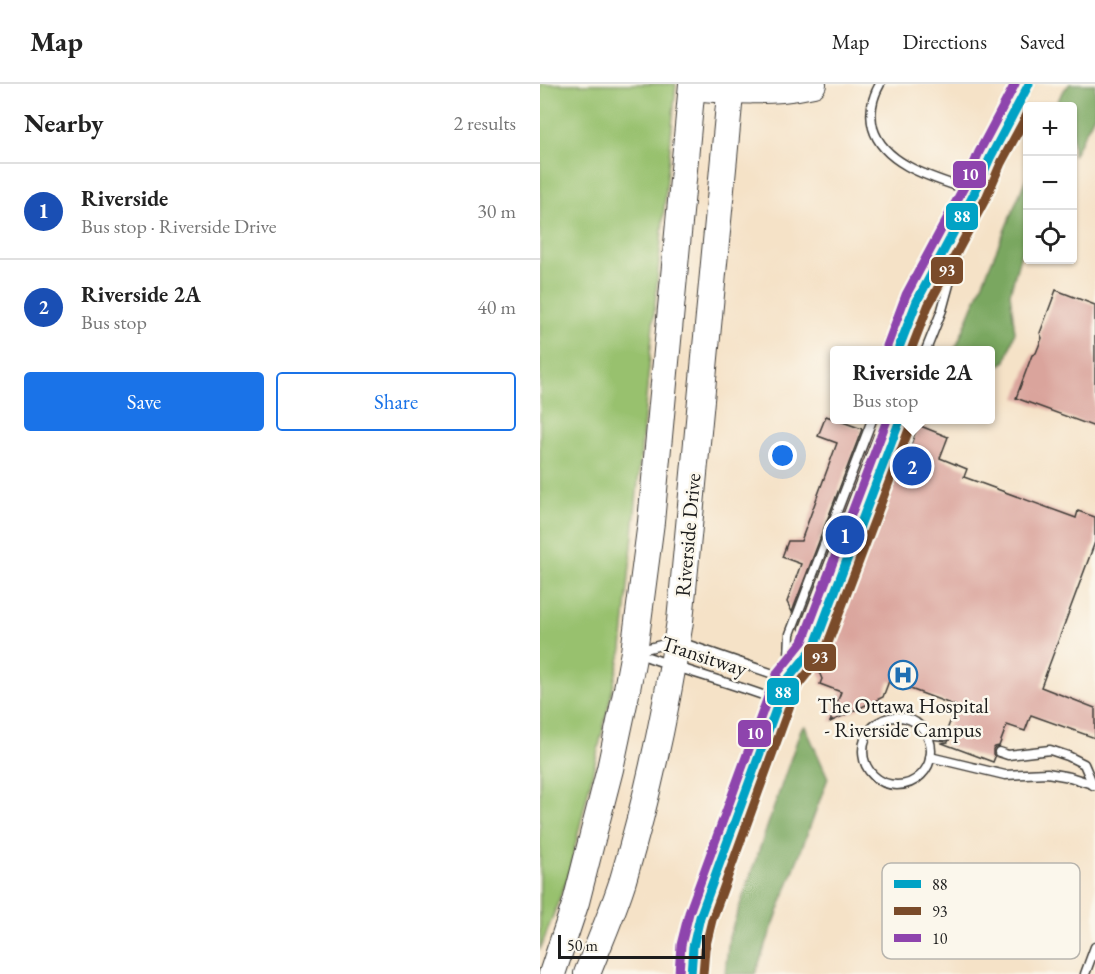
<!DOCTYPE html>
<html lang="en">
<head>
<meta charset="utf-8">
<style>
  body { margin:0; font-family:"EB Garamond",serif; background:#f6f6f6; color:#222 }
  .controls { position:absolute; right:18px; top:18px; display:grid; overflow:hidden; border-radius:6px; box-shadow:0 2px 4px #0004 }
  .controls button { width:54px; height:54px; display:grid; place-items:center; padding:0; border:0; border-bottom:2px solid #e0e0e0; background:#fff; color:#222; font:30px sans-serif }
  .scale { position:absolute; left:18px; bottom:15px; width:147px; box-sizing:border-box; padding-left:6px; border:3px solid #1c1c1c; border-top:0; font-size:16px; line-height:21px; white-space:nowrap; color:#1c1c1c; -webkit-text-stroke:4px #fbf7ec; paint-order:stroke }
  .you { position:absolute; left:243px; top:372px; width:21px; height:21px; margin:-15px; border:4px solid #fff; border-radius:50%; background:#1a73e8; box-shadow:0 0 0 9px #1a73e833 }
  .badge { display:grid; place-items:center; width:39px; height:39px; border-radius:50%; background:#1a73e8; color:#fff; font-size:20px; font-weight:700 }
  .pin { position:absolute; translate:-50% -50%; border:3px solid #fff; box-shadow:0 2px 6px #0006 }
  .popup { position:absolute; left:290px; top:262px; width:165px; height:78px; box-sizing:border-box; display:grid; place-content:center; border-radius:6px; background:#fff; filter:drop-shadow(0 2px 4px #0005); font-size:20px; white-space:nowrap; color:#767676 }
  .popup b { font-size:22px; color:#222 }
  .popup::after { content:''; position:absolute; left:50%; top:100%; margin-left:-12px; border:12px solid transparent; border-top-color:#fff }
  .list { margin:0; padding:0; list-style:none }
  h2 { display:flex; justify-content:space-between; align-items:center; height:78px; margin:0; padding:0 24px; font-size:26px }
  h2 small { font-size:20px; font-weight:400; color:#767676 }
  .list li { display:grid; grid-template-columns:39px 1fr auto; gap:18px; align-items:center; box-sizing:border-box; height:96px; padding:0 24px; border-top:2px solid #e0e0e0 }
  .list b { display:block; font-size:22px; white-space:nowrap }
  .list p { margin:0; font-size:20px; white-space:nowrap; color:#767676 }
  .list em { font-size:20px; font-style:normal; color:#767676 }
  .actions { display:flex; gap:12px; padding:18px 24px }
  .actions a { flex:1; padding:14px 0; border:2px solid #1a73e8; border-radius:6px; text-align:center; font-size:21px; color:#1a73e8 }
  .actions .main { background:#1a73e8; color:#fff }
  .icon { flex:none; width:33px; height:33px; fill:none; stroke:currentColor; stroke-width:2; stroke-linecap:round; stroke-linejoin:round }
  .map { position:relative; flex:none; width:555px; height:890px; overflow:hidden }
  header { display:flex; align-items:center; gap:36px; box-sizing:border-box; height:84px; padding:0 30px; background:#fff; border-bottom:2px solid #e0e0e0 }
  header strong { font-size:28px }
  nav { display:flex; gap:33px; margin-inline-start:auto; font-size:21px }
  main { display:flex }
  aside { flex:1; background:#fff }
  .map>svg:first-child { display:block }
  .green { fill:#98c16e; stroke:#5a6e45; stroke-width:1.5 }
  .forest { fill:#7aa761; stroke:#4b623e; stroke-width:1.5 }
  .building { fill:#daa49c }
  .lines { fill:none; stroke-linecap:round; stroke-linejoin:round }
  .lane-casing { stroke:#3d3a36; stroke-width:11 }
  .primary-casing { stroke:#3d3a36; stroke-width:28 }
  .lane { stroke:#fff; stroke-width:8 }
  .primary { stroke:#fff; stroke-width:26 }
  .bus-1-casing { stroke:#fbf7ec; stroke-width:14 }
  .bus-2-casing { stroke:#fbf7ec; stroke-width:14 }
  .bus-3-casing { stroke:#fbf7ec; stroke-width:14 }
  .bus-1 { stroke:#01a2c5; stroke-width:9 }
  .bus-2 { stroke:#7a4b2a; stroke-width:9 }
  .bus-3 { stroke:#8e44ad; stroke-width:9 }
  .labels { text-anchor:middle; stroke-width:5; stroke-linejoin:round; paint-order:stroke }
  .street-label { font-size:21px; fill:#1c1c1c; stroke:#fbf7ec }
  .poi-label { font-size:21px; fill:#1c1c1c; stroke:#fbf7ec }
  .key { fill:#fbf7ec; stroke:#b8b5ae; stroke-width:1.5 }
  .key-label { font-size:16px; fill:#1c1c1c }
  .line-badge { stroke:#fbf7ec; stroke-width:2 }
  .badge-label { font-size:16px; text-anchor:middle; font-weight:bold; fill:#fff }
</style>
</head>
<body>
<header>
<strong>Map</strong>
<nav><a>Map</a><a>Directions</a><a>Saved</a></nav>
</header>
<main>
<aside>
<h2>Nearby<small>2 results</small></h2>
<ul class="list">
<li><span class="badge" style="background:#1a4fb4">1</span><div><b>Riverside</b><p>Bus stop · Riverside Drive</p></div><em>30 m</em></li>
<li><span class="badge" style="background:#1a4fb4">2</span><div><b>Riverside 2A</b><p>Bus stop</p></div><em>40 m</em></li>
</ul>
<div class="actions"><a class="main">Save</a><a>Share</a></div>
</aside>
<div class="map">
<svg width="555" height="890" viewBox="0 0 555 890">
  <rect width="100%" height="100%" fill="#fbf7ec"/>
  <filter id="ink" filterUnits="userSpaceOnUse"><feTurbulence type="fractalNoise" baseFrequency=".0167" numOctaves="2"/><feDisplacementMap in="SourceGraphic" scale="12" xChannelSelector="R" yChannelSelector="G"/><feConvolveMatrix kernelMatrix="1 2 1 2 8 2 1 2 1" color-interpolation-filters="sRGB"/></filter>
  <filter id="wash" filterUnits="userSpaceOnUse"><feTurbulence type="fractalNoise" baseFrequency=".008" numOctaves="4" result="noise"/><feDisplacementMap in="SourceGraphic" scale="24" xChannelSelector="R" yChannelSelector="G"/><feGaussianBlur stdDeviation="1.35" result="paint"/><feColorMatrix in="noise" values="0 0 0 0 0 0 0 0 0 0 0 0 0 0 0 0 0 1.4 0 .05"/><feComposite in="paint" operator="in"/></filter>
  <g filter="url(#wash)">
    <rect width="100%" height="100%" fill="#f5e2c7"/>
    <polygon class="green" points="0,0 136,0 82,565 28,792 0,866"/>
    <g class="forest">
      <polygon points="530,0 555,0 555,30 533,72 532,22 516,22 522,8"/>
      <polygon points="487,92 487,156 481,169 470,209 475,248 466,277 450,287 450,266 413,266 417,261"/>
      <polygon points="265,642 288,694 215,890 185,890 189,853 261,645"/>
    </g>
    <g id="blocks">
      <g class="building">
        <polygon points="516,206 555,221 555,343 476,314 492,271 496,269 502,254 500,249"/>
        <polygon points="286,332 322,345 252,528 247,518 261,480 242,473 248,457 261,457 297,359 278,352"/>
        <polygon points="378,341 408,353 400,374 427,385 424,393 536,434 538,427 555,433 555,458 501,603 555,624 555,654 491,631 485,647 467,641 459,662 455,663 453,665 453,670 455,673 453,678 402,659 408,658 411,653 411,649 407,646 416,622 349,597 343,613 290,638 301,608 280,600 282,595 273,574 280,565 358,359 370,363"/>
        <polygon points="334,350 346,354 267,562 259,544"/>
      </g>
    </g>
  </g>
  <g filter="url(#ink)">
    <use href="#blocks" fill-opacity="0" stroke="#3d3a36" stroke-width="1.5"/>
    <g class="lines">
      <g class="lane-casing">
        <g id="lane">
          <path d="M340 0C332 14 329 28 333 44 344 83 401 96 435 108"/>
          <polyline points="358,266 377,217 435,108 450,74 489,0"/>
          <polyline points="386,266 402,226 430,124"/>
          <polyline points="97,567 137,557 248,595"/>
          <path d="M97 569C144 587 192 599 239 617"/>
          <polyline points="248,594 250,550 332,336"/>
          <circle cx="357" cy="667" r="34"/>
          <polyline points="387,650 405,652"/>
          <polyline points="459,668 468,671 510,666 528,672 544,680 553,701"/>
          <polyline points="390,673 465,691 507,689 530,693 555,701"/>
          <polyline points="151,890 153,863 160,833 239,617 248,595 274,563 360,336"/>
          <polyline points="545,890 555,863"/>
        </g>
      </g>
      <g class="primary-casing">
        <g id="primary">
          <path d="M152 3C192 7 233 9 273 0"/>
          <polyline points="12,890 36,818 53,751 70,685 87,605 94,568 111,438 152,0"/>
          <path d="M47 890C59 859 73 828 83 796 108 712 127 624 140 537L191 0"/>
        </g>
      </g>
      <use href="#lane" class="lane"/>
      <use href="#primary" class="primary"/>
      <g class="bus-1-casing">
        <g id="bus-1">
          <polyline points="358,266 377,217 435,108 450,74 489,0"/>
          <polyline points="151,890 153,863 160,833 239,617 248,595 274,563 360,336"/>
        </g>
      </g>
      <g class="bus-2-casing">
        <g id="bus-2">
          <polyline points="371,266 388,222 446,114 461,79 488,29"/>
          <polyline points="163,890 165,865 172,836 250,621 258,601 285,567 371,340"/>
        </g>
      </g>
      <g class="bus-3-casing">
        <g id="bus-3">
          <polyline points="347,262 366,211 424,103 439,68 475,0"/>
          <polyline points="139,889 141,861 149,829 228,613 238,588 263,557 347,336"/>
        </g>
      </g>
      <use href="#bus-1" class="bus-1"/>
      <use href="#bus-2" class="bus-2"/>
      <use href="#bus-3" class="bus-3"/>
    </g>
  </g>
  <defs>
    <g id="hospital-ring" transform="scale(1.5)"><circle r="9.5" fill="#fbf7ec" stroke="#1f6fb2" stroke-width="1.5"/><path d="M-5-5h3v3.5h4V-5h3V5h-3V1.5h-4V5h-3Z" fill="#1f6fb2"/></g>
  </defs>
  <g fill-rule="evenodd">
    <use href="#hospital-ring" x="363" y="591"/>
  </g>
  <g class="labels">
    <g class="street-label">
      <text transform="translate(148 451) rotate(-85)" y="7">Riverside Drive</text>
      <text transform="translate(164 572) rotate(18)" y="7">Transitway</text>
    </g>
    <g class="poi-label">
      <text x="363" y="629">The Ottawa Hospital<tspan x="363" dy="24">- Riverside Campus</tspan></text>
    </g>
  </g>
  <rect x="342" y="779" width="198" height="96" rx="9" class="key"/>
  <rect x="354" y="796" width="27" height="8" fill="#01a2c5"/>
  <rect x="354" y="823" width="27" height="8" fill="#7a4b2a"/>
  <rect x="354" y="850" width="27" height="8" fill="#8e44ad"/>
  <g class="key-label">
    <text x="392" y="806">88</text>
    <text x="392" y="833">93</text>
    <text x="392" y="860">10</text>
  </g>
  <g class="line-badge">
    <rect x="412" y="76" width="35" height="29" rx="6" fill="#8e44ad"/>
    <rect x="405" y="118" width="34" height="29" rx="6" fill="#01a2c5"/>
    <rect x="390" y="172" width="34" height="29" rx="6" fill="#7a4b2a"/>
    <rect x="263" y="559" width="34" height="29" rx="6" fill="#7a4b2a"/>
    <rect x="226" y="593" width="34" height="29" rx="6" fill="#01a2c5"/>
    <rect x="197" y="635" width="35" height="29" rx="6" fill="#8e44ad"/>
  </g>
  <g class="badge-label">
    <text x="430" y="96">10</text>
    <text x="422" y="138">88</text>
    <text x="407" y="192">93</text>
    <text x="280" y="579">93</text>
    <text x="243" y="614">88</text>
    <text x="215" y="655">10</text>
  </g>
</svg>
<div class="controls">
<button>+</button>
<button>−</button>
<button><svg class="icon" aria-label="locate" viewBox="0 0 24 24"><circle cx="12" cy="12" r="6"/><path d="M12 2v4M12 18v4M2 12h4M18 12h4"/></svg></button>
</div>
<div class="scale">50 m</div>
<div class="you"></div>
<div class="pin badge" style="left:305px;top:451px;background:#1a4fb4">1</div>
<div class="pin badge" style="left:372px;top:382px;background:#1a4fb4">2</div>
<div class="popup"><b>Riverside 2A</b>Bus stop</div>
</div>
</main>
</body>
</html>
